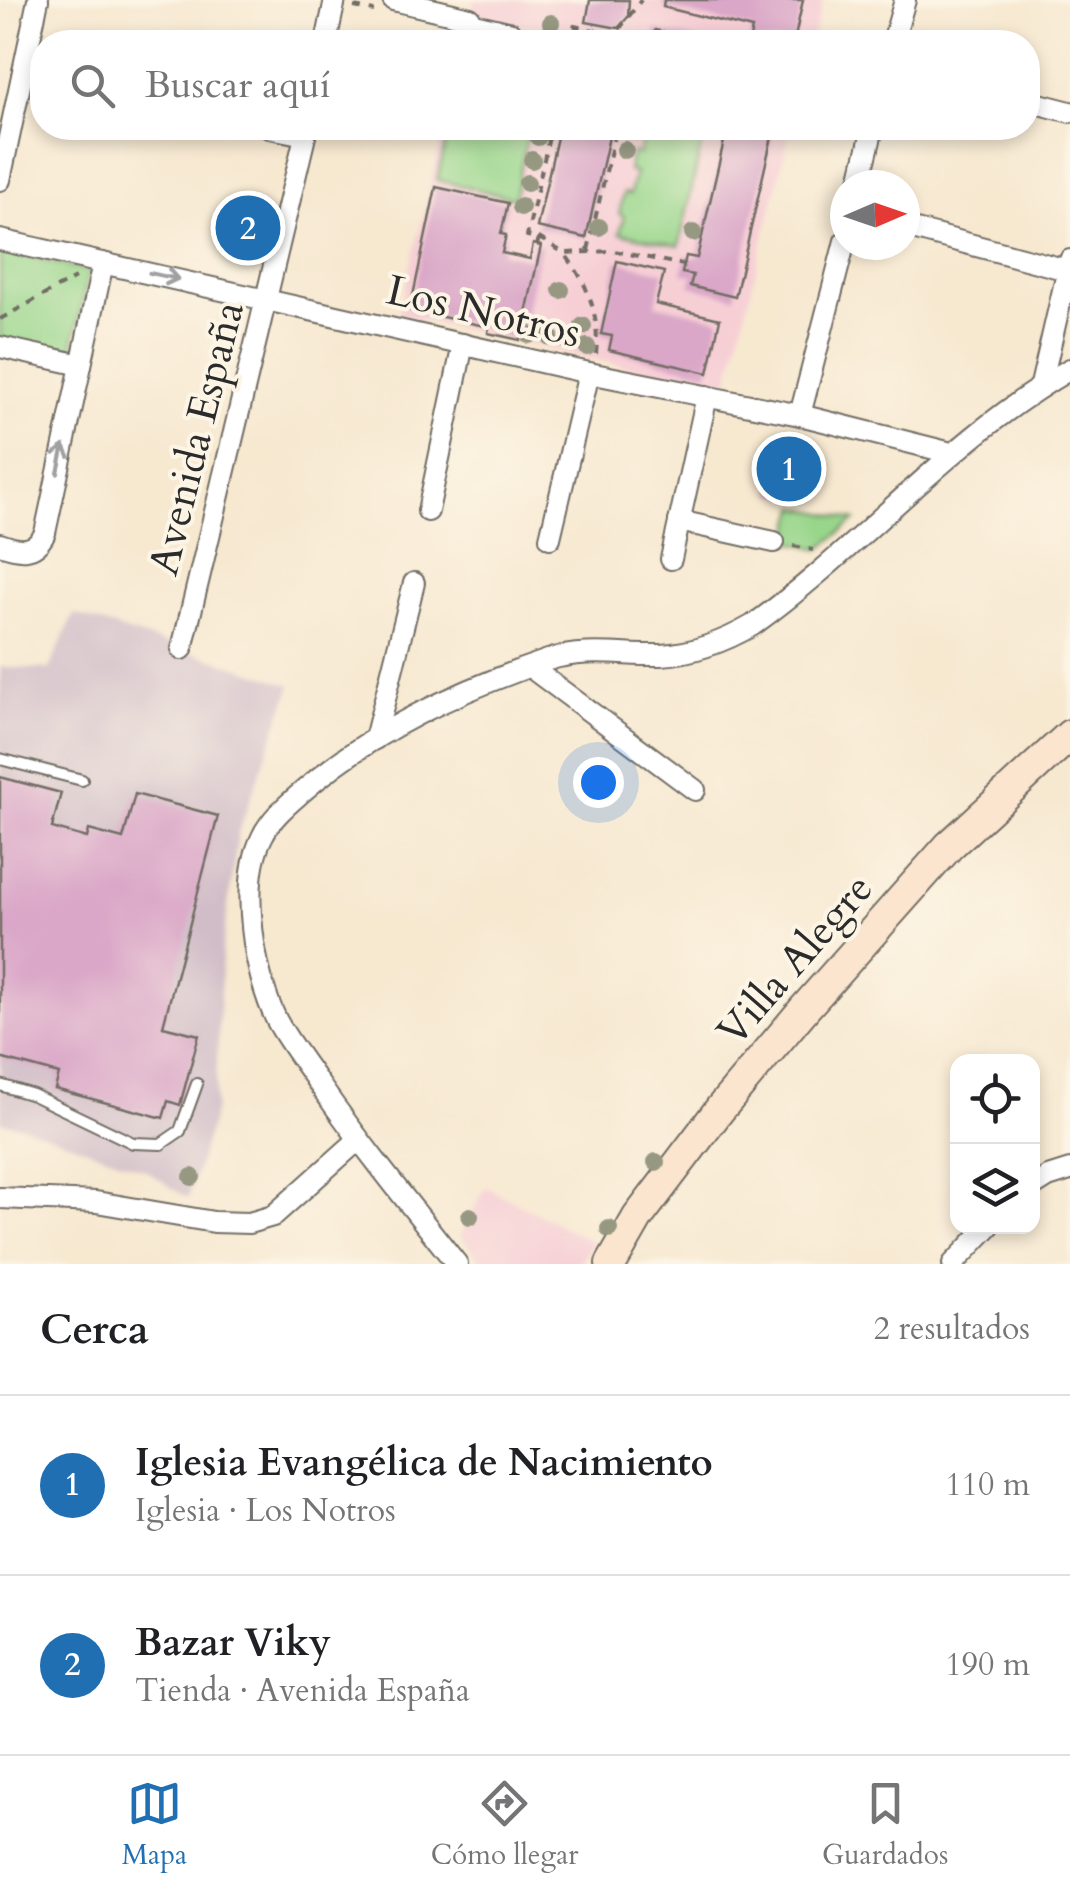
<!DOCTYPE html>
<html lang="es">
<head>
<meta charset="utf-8">
<style>
  body { margin:0; font-family:Cardo,serif; background:#f6f6f6; color:#202124 }
  .controls { position:absolute; right:30px; bottom:30px; display:grid; overflow:hidden; border-radius:20px; box-shadow:0 5px 15px #0003 }
  .controls button { width:90px; height:90px; display:grid; place-items:center; padding:0; border:0; border-bottom:2px solid #e0e0e0; background:#fff; color:#202124; font:50px sans-serif }
  .compass { position:absolute; left:830px; top:170px; width:90px; height:90px; border-radius:50%; background:#fff; box-shadow:0 5px 15px #0003; rotate:88deg }
  .you { position:absolute; left:598px; top:782px; width:35px; height:35px; margin:-25px; border:8px solid #fff; border-radius:50%; background:#1a73e8; box-shadow:0 0 0 15px #1a73e833 }
  .badge { display:grid; place-items:center; width:65px; height:65px; border-radius:50%; background:#1f6fb2; color:#fff; font-size:32px; font-weight:700 }
  .pin { position:absolute; translate:-50% -50%; border:5px solid #fff; box-shadow:0 2px 10px #0006 }
  .list { margin:0; padding:0; list-style:none }
  h2 { display:flex; justify-content:space-between; align-items:center; height:130px; margin:0; padding:0 40px; font-size:42px }
  h2 small { font-size:32px; font-weight:400; color:#757577 }
  .list li { display:grid; grid-template-columns:65px 1fr auto; gap:30px; align-items:center; box-sizing:border-box; height:180px; padding:0 40px; border-top:2px solid #e0e0e0 }
  .list b { display:block; font-size:38px; white-space:nowrap }
  .list p { margin:0; font-size:32px; white-space:nowrap; color:#757577 }
  .list em { font-size:32px; font-style:normal; color:#757577 }
  .icon { flex:none; width:55px; height:55px; fill:none; stroke:currentColor; stroke-width:2; stroke-linecap:round; stroke-linejoin:round }
  .map { position:relative; flex:none; width:1070px; height:1264px; overflow:hidden }
  .search { position:absolute; background:#fff; box-shadow:0 5px 15px #0003; left:30px; right:30px; top:30px; height:110px; display:flex; align-items:center; gap:25px; box-sizing:border-box; padding:0 35px; border-radius:40px; color:#757577; font-size:38px }
  .sheet { height:490px; background:#fff }
  nav { display:flex; justify-content:space-around; align-items:center; box-sizing:border-box; height:140px; border-top:2px solid #e0e0e0; background:#fff; font-size:28px; color:#757577 }
  nav a { display:grid; justify-items:center; gap:5px }
  nav .on { color:#1f6fb2 }
  .map>svg:first-child { display:block }
  .built { fill:#f6cfd5 }
  .industrial { fill:#d1bdc8 }
  .green { fill:#98d68b; stroke:#62805b; stroke-width:2.5 }
  .building { fill:#daa7c8 }
  .lines { fill:none; stroke-linecap:round; stroke-linejoin:round }
  .lane-casing { stroke:#726d65; stroke-width:14 }
  .street-casing { stroke:#726d65; stroke-width:24 }
  .secondary-casing { stroke:#726d65; stroke-width:34 }
  .path { stroke:#726d65; stroke-width:4; stroke-dasharray:8 8; stroke-linecap:butt }
  .lane { stroke:#fff; stroke-width:10 }
  .street { stroke:#fff; stroke-width:20 }
  .secondary { stroke:#fce5cf; stroke-width:30 }
  .tree { fill:#969882 }
  .oneway { stroke:#a0a0a0 }
  .labels { text-anchor:middle; stroke-width:8; stroke-linejoin:round; paint-order:stroke }
  .street-label { font-size:42px; fill:#2b2b2b; stroke:#fcf5e5 }
</style>
</head>
<body>
<div class="map">
<svg width="1070" height="1264" viewBox="0 0 1070 1264">
  <rect width="100%" height="100%" fill="#fcf5e5"/>
  <filter id="ink" filterUnits="userSpaceOnUse"><feTurbulence type="fractalNoise" baseFrequency=".01" numOctaves="2"/><feDisplacementMap in="SourceGraphic" scale="20" xChannelSelector="R" yChannelSelector="G"/><feConvolveMatrix kernelMatrix="1 2 1 2 8 2 1 2 1" color-interpolation-filters="sRGB"/></filter>
  <filter id="wash" filterUnits="userSpaceOnUse"><feTurbulence type="fractalNoise" baseFrequency=".0048" numOctaves="4" result="noise"/><feDisplacementMap in="SourceGraphic" scale="40" xChannelSelector="R" yChannelSelector="G"/><feGaussianBlur stdDeviation="2.25" result="paint"/><feColorMatrix in="noise" values="0 0 0 0 0 0 0 0 0 0 0 0 0 0 0 0 0 1.4 0 .05"/><feComposite in="paint" operator="in"/></filter>
  <g filter="url(#wash)">
    <rect width="100%" height="100%" fill="#f7e8d0"/>
    <g class="built">
      <polygon points="474,0 823,0 812,42 464,42"/>
      <polygon points="444,128 791,128 726,390 399,314"/>
      <polygon points="486,1187 593,1242 579,1264 483,1264 460,1234"/>
    </g>
    <polygon class="industrial" points="74,614 292,685 238,833 222,950 215,1109 188,1199 146,1170 23,1126 0,1122 0,667 49,669"/>
    <g class="green">
      <polygon points="449,128 529,128 514,198 437,180"/>
      <polygon points="637,128 705,128 679,246 620,233 624,216 619,214 624,193 630,194 635,173 628,171 632,153 639,154 644,133 636,131"/>
      <polygon points="0,250 89,271 70,358 0,338"/>
      <polygon points="797,507 856,520 820,549 788,541"/>
    </g>
    <g id="blocks">
      <g class="building">
        <polygon points="590,0 629,0 628,17 618,28 586,22"/>
        <polygon points="664,0 803,0 794,42 749,42 752,29 663,7"/>
        <polygon points="655,30 701,41 701,42 652,42"/>
        <polygon points="575,31 614,39 613,42 573,42"/>
        <polygon points="559,128 611,128 586,238 537,227"/>
        <polygon points="727,128 774,128 735,297 690,286 693,275 682,273 686,256 697,258"/>
        <polygon points="436,187 508,203 501,234 506,235 502,253 530,259 533,244 541,246 520,340 488,333 489,327 410,310"/>
        <polygon points="617,261 664,272 656,304 720,319 708,373 609,350 612,336 601,334"/>
        <polygon points="783,441 807,445 795,498 772,493"/>
        <polygon points="0,777 61,793 52,828 87,838 89,830 123,839 135,794 218,816 163,1026 199,1035 180,1105 168,1101 163,1118 55,1089 59,1074 0,1058"/>
      </g>
    </g>
  </g>
  <g filter="url(#ink)">
    <use href="#blocks" fill-opacity="0" stroke="#726d65" stroke-width="2.5"/>
    <g class="lines">
      <g class="lane-casing">
        <g id="lane">
          <polyline points="471,18 513,28"/>
          <polyline points="0,759 82,780"/>
          <polyline points="0,1085 33,1095 133,1143 161,1144 180,1131 197,1084"/>
        </g>
      </g>
      <g class="street-casing">
        <g id="street">
          <polyline points="393,0 470,18"/>
          <polyline points="326,42 335,0"/>
          <polyline points="893,42 905,0"/>
          <polyline points="1028,101 1070,112"/>
          <polyline points="270,128 305,135"/>
          <polyline points="0,180 38,0"/>
          <polyline points="859,185 873,128"/>
          <polyline points="905,227 1067,270"/>
          <polyline points="0,240 589,373 800,415 951,453"/>
          <polyline points="0,347 81,365"/>
          <polyline points="1041,385 1070,260"/>
          <polyline points="800,415 845,241"/>
          <polyline points="428,511 463,344"/>
          <polyline points="679,521 774,542"/>
          <polyline points="550,538 589,373"/>
          <path d="M0 544C20 551 35 554 45 533L103 263"/>
          <polyline points="671,559 707,396"/>
          <polyline points="182,649 307,128"/>
          <polyline points="530,667 695,790"/>
          <polyline points="375,739 414,583"/>
          <polyline points="1032,1187 1048,1177 1070,1170"/>
          <polyline points="0,1198 96,1202 214,1222 249,1223 273,1216 358,1140"/>
          <path d="M457 1264C410 1205 362 1146 319 1084 305 1063 289 1043 277 1021 254 976 239 883 262 837 271 818 287 805 302 792 372 730 460 690 548 660 585 648 623 656 661 655 694 653 724 642 753 625 864 545 951 438 1070 369"/>
          <polyline points="953,1264 989,1226"/>
        </g>
      </g>
      <g class="secondary-casing">
        <polyline id="secondary" points="611,1264 638,1217 720,1109 805,1008 949,846 1070,735"/>
      </g>
      <g class="path">
        <polyline points="354,7 374,11"/>
        <polyline points="545,36 569,41"/>
        <polyline points="571,42 574,26 613,34 618,31 641,0"/>
        <polyline points="539,238 564,253"/>
        <polyline points="537,245 539,238 527,236 551,128"/>
        <polyline points="588,250 616,128"/>
        <polyline points="0,319 75,278"/>
        <path d="M596 354C600 315 588 283 564 253L614 251 684 265"/>
        <polyline points="793,546 813,550"/>
      </g>
      <use href="#lane" class="lane"/>
      <use href="#street" class="street"/>
      <use href="#secondary" class="secondary"/>
    </g>
    <g class="tree">
      <circle cx="551" cy="23" r="9"/>
      <circle cx="538" cy="137" r="9"/>
      <circle cx="625" cy="150" r="9"/>
      <circle cx="532" cy="160" r="9"/>
      <circle cx="527" cy="183" r="9"/>
      <circle cx="521" cy="207" r="9"/>
      <circle cx="599" cy="227" r="9"/>
      <circle cx="693" cy="233" r="9"/>
      <circle cx="561" cy="290" r="9"/>
      <circle cx="583" cy="326" r="9"/>
      <circle cx="529" cy="335" r="9"/>
      <circle cx="550" cy="337" r="9"/>
      <circle cx="569" cy="342" r="9"/>
      <circle cx="587" cy="347" r="9"/>
      <circle cx="656" cy="1162" r="9"/>
      <circle cx="192" cy="1177" r="9"/>
      <circle cx="470" cy="1216" r="9"/>
      <circle cx="609" cy="1229" r="9"/>
    </g>
    <defs><path id="oneway-shaft" d="M-6 0H5M1.5-3L5.5 0L1.5 3" fill="none" stroke-width="1.6" stroke-linecap="round" stroke-linejoin="round" transform="scale(2.5)"/></defs>
    <g class="oneway">
      <use href="#oneway-shaft" transform="translate(164 276) rotate(12)"/>
      <use href="#oneway-shaft" transform="translate(61 459) rotate(-78)"/>
    </g>
  </g>
  <g class="labels">
    <g class="street-label">
      <text transform="translate(484 310) rotate(13)" y="15">Los Notros</text>
      <text transform="translate(195 438) rotate(-76)" y="15">Avenida España</text>
      <text transform="translate(794 959) rotate(-49)" y="15">Villa Alegre</text>
    </g>
  </g>
</svg>
<div class="controls">
<button><svg class="icon" aria-label="locate" viewBox="0 0 24 24"><circle cx="12" cy="12" r="6"/><path d="M12 2v4M12 18v4M2 12h4M18 12h4"/></svg></button>
<button><svg class="icon" aria-label="layers" viewBox="0 0 24 24"><path d="M12 4l9 5-9 5-9-5zM3 14l9 5 9-5"/></svg></button>
</div>
<svg class="compass" viewBox="-18 -18 36 36"><path d="M0-13l5 13h-10z" fill="#e53935"/><path d="M0 13l5-13h-10z" fill="#757577"/></svg>
<div class="you"></div>
<div class="pin badge" style="left:789px;top:469px">1</div>
<div class="pin badge" style="left:248px;top:228px">2</div>
<div class="search"><svg class="icon" aria-label="search" viewBox="0 0 24 24"><circle cx="10" cy="10" r="6"/><path d="M15 15l6 6"/></svg>Buscar aquí</div>
</div>
<section class="sheet">
<h2>Cerca<small>2 resultados</small></h2>
<ul class="list">
<li><span class="badge">1</span><div><b>Iglesia Evangélica de Nacimiento</b><p>Iglesia · Los Notros</p></div><em>110 m</em></li>
<li><span class="badge">2</span><div><b>Bazar Viky</b><p>Tienda · Avenida España</p></div><em>190 m</em></li>
</ul>
</section>
<nav>
<a class="on"><svg class="icon" aria-label="map" viewBox="0 0 24 24"><path d="M3 6l6-2 6 2 6-2v14l-6 2-6-2-6 2zM9 4v14M15 6v14"/></svg>Mapa</a>
<a><svg class="icon" aria-label="directions" viewBox="0 0 24 24"><path d="M12 3l9 9-9 9-9-9zM9 14v-3h6M13 9l2 2-2 2"/></svg>Cómo llegar</a>
<a><svg class="icon" aria-label="saved" viewBox="0 0 24 24"><path d="M7 4h10v16l-5-4-5 4z"/></svg>Guardados</a>
</nav>
</body>
</html>
